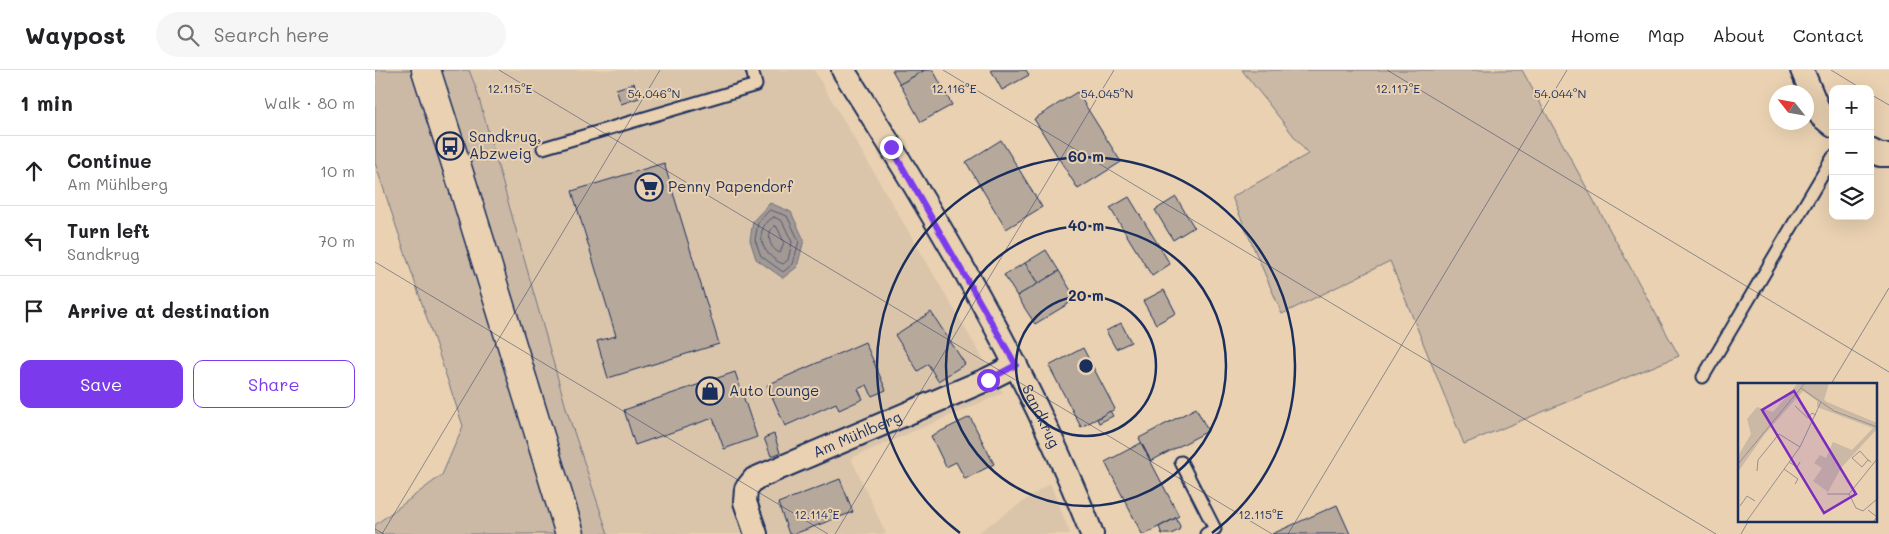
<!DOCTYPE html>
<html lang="en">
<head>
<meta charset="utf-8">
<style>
  body { margin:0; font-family:Mali,sans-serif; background:#f6f6f6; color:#202124 }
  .controls { position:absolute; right:15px; top:15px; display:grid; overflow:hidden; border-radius:10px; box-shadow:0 5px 20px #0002 }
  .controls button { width:45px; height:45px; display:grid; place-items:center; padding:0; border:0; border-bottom:1px solid #e0e0e0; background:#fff; color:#202124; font:25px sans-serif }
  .compass { position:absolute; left:1394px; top:15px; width:45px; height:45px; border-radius:50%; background:#fff; box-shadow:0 5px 20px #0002; rotate:301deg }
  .stop { position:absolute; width:15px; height:15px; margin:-11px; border:4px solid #7c3aed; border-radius:50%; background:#fff }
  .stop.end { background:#7c3aed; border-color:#fff; box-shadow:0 1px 5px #0008 }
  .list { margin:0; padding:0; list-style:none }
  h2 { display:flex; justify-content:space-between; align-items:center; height:65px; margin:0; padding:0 20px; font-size:21px }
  h2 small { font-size:16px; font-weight:400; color:#757577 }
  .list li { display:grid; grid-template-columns:32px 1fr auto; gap:15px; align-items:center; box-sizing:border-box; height:70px; padding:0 20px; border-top:1px solid #e0e0e0 }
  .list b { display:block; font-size:19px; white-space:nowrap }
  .list p { margin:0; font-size:16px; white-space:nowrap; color:#757577 }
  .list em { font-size:16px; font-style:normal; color:#757577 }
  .actions { display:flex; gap:10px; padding:15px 20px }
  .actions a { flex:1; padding:11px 0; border:1px solid #7c3aed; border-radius:10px; text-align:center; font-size:18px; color:#7c3aed }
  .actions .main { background:#7c3aed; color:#fff }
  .icon { flex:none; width:28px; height:28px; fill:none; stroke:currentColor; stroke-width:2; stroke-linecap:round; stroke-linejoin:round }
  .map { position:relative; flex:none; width:1514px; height:464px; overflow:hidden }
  header { display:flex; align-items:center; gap:30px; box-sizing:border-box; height:70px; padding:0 25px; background:#fff; border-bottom:1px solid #e0e0e0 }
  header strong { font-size:24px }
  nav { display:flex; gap:28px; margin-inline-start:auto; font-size:18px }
  .search { width:350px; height:45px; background:#f6f6f6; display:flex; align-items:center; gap:12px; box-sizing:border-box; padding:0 18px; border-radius:28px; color:#757577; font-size:19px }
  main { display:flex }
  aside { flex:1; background:#fff }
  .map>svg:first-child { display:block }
  .built { fill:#dac5ab }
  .green { fill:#cbb9a5; stroke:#737482 }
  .water { fill:#a29995; stroke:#6c6f7f }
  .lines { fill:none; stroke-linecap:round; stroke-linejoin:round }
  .shore { stroke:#515974; stroke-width:1 }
  .building { fill:#b6a99c; stroke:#1b2f5e }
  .lane-casing { stroke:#1b2f5e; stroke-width:15 }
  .street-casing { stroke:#1b2f5e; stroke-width:26 }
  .secondary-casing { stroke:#1b2f5e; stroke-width:31 }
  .lane { stroke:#e9d1b1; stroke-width:11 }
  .street { stroke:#e9d1b1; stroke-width:22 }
  .secondary { stroke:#e9d1b1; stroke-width:28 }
  .route { stroke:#7c3aed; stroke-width:6 }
  .ticks { fill:none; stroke:#1b2f5e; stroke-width:1; stroke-opacity:0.45 }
  .ring { fill:none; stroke:#1b2f5e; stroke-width:2.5 }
  .labels { text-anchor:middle; stroke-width:4; stroke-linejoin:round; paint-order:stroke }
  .poi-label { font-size:15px; fill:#1b2f5e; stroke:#e9d1b1; text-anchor:start }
  .street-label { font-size:15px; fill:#1b2f5e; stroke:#e9d1b1 }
  .inset-road { fill:none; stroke:#979090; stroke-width:1 }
  .view { fill:#7b2cbf; fill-opacity:0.15; stroke:#7b2cbf; stroke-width:2.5 }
  .inset-edge { fill:none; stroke:#1b2f5e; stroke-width:2.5 }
  .ticks-label { font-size:12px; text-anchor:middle; fill:#1b2f5e; stroke:#e9d1b1; stroke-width:4; stroke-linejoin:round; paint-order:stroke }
  .centre { fill:#1b2f5e; stroke:#e9d1b1; stroke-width:2.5 }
  .ring-label { font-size:15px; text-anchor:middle; font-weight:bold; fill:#1b2f5e; stroke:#e9d1b1; stroke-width:4; stroke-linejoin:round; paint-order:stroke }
</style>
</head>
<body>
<header>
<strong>Waypost</strong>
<div class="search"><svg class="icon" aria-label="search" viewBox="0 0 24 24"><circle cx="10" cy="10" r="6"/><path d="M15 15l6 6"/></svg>Search here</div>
<nav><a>Home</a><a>Map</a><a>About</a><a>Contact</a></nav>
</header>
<main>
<aside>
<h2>1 min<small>Walk · 80 m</small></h2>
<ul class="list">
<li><svg class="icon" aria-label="ahead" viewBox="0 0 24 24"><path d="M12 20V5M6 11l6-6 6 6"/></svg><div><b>Continue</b><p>Am Mühlberg</p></div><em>10 m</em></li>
<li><svg class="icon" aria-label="left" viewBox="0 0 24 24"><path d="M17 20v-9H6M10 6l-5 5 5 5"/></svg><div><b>Turn left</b><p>Sandkrug</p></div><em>70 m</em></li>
<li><svg class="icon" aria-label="arrive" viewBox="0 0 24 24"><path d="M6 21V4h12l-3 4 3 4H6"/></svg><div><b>Arrive at destination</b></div></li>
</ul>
<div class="actions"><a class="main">Save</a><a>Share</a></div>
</aside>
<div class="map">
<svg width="1514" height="464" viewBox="0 0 1514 464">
  <rect width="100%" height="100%" fill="#e9d1b1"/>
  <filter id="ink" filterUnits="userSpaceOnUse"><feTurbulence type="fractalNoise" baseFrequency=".02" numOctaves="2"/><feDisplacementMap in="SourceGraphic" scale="10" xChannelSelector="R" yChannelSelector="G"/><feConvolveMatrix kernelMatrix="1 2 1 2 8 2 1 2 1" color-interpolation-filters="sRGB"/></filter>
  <g filter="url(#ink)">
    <g class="built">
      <polygon points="94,0 439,0 628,323 476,388 511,464 233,464 192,341 101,18"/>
      <polygon points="675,413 695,464 601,464"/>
    </g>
    <g class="green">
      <polygon points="0,0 94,0 101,18 192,341 233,464 0,464 0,455 67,405 88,356 0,93"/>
      <polygon points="867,0 1147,0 1304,286 1089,374 1015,191 907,244 857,127 933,84"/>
    </g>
    <polygon class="water" points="395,133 416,142 429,170 422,197 408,208 381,189 375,170 378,151"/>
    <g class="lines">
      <g class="shore">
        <polygon points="395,140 412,146 424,171 418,194 408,202 386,186 380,170 383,153"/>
        <path d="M399 147 407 151 417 172 413 190 408 194C387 186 376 159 399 147Z"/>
        <path d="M399 156 402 157 409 172 405 183C395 179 390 165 399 156Z"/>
      </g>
    </g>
    <g class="building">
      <polygon points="517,0 550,0 525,14"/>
      <polygon points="550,0 558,0 577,35 546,52 525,14"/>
      <polygon points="616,0 651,0 654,5 627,20"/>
      <polygon points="259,13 264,28 246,34 241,19"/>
      <polygon points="702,22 746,92 703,119 659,49"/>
      <polygon points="626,70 667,137 631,159 591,92"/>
      <polygon points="289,93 344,274 233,308 222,271 241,266 197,121"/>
      <polygon points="754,127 795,194 777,206 735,138"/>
      <polygon points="801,127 819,157 798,170 780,140"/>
      <polygon points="671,180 684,201 663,214 650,193"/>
      <polygon points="650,193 663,214 642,226 629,205"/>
      <polygon points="684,201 701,229 660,254 642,226"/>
      <polygon points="789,220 801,243 781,254 768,231"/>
      <polygon points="556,242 590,294 563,311 553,294 543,301 520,265"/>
      <polygon points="746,253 756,272 741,279 731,261"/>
      <polygon points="490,272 511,320 497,326 492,315 483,319 488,329 464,340 461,333 410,356 392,315"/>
      <polygon points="708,278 740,339 706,357 674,296"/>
      <polygon points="360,302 382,367 349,379 338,348 260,375 249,340"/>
      <polygon points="821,338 833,361 776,391 764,368"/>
      <polygon points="735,341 738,346 724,353 722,349"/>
      <polygon points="595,347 619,394 590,409 581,392 571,397 556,366"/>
      <polygon points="399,364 405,383 396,386 389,368"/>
      <polygon points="766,373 804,446 770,464 767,464 730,392"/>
      <polygon points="465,409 478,442 419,464 414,464 403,433"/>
      <polygon points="962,435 975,464 897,464"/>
      <polygon points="801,448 805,456 804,460 796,464 787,464 784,457"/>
    </g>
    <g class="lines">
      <g class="lane-casing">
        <g id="lane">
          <polyline points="168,78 381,15 377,0"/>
          <polyline points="1328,307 1458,87"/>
          <polyline points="806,392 840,459 831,464"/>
        </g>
      </g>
      <g class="street-casing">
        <g id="street">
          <path id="s1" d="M468 0C562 148 653 300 717 464"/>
          <polyline points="1427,0 1446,46 1458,56"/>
          <polyline points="1495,80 1505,85 1514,85"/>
          <path id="s2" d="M381 464 370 432 371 419 379 409 613 309 641 295"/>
        </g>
      </g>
      <g class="secondary-casing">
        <polyline id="secondary" points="51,0 88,116 195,464"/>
      </g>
      <use href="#lane" class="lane"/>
      <use href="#street" class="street"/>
      <use href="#secondary" class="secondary"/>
    </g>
  </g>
  <g class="lines" filter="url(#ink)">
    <polyline class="route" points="516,77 641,295 613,310"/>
  </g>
  <path class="ticks" d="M124 0 897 464M568 0 1341 464M1012 0 1514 302M1456 0 1487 19M1495 24 1514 35M0 192 453 464M1456 314 1514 218M0 459 9 464M7 464 285 0M460 464 739 0M913 464 1192 0M1366 464 1374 450"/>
  <g class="ring">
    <circle cx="711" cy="296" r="70"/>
    <circle cx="711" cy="296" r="140"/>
    <path d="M585 463A209 209 0 1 1 837 463"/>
  </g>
  <defs>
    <g id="bus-ring" transform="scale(1.4375)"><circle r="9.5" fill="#e9d1b1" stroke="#1b2f5e" stroke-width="1.5"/><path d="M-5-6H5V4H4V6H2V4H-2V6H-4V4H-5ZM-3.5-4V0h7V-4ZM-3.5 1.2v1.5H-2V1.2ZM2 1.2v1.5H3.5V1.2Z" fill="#1b2f5e"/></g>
    <g id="supermarket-ring" transform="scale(1.4375)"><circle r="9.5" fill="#e9d1b1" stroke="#1b2f5e" stroke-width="1.5"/><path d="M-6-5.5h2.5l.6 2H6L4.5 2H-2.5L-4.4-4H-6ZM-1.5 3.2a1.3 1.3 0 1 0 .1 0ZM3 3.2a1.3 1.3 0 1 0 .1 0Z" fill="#1b2f5e"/></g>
    <g id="shop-ring" transform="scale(1.4375)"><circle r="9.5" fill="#e9d1b1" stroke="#1b2f5e" stroke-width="1.5"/><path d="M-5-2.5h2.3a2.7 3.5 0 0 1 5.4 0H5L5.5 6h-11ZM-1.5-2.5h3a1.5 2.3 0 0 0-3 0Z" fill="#1b2f5e"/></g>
  </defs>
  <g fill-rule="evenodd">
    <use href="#bus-ring" x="75" y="76"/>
    <use href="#supermarket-ring" x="274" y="117"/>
    <use href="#shop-ring" x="335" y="321"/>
  </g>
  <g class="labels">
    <g class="poi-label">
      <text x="94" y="72">Sandkrug,<tspan x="94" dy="17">Abzweig</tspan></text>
      <text x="293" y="122">Penny Papendorf</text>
      <text x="354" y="326">Auto Lounge</text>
    </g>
    <g class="street-label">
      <text dy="5" stroke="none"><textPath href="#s1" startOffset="399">Sandkrug</textPath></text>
      <text dy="5" stroke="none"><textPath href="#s2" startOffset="172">Am Mühlberg</textPath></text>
    </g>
  </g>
  <g transform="translate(1363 313)">
    <rect width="139" height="139" fill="#e9d1b1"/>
    <path d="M60 0H91L86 17 89 19 139 40V46L103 85 90 109 75 98 84 85 76 80 82 72 88 75 95 59 114 67 135 45 79 24V18L65 8 26 52 0 89V73L13 51 9 36 19 24 35 29Z" fill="#cbb9a5"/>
    <path class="inset-road" d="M63 5 96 28 139 44M57 23 70 35 74 30 78 32M139 76 111 111 118 125 125 128 139 116M130 77 122 68 114 75 124 84 130 77 133 79M51 79 59 84 62 79M0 81 67 0M46 86 60 96 57 101M19 88 20 77 41 51 62 64M89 111H111M2 123 9 113 17 118M130 127 139 134 135 139M8 139 62 64 83 19"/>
    <path class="view" d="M56 8 118 111 86 130 24 27Z"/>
    <rect width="139" height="139" class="inset-edge"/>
  </g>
  <g class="ticks-label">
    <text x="579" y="23">12.116°E</text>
    <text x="135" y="23">12.115°E</text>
    <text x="1023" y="23">12.117°E</text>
    <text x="279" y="28">54.046°N</text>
    <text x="732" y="28">54.045°N</text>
    <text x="1185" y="28">54.044°N</text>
    <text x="442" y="449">12.114°E</text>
    <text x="886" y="449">12.115°E</text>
  </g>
  <circle cx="711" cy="296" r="8" class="centre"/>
  <g class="ring-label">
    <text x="711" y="92">60 m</text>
    <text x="711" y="161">40 m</text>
    <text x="711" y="231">20 m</text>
  </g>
</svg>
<div class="controls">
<button>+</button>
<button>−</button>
<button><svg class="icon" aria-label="layers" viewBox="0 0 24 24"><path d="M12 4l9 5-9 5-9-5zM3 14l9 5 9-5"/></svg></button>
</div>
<svg class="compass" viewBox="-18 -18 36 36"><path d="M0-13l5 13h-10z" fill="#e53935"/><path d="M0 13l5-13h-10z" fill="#757577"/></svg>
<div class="stop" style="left:613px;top:310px"></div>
<div class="stop end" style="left:516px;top:77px"></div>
</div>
</main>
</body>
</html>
